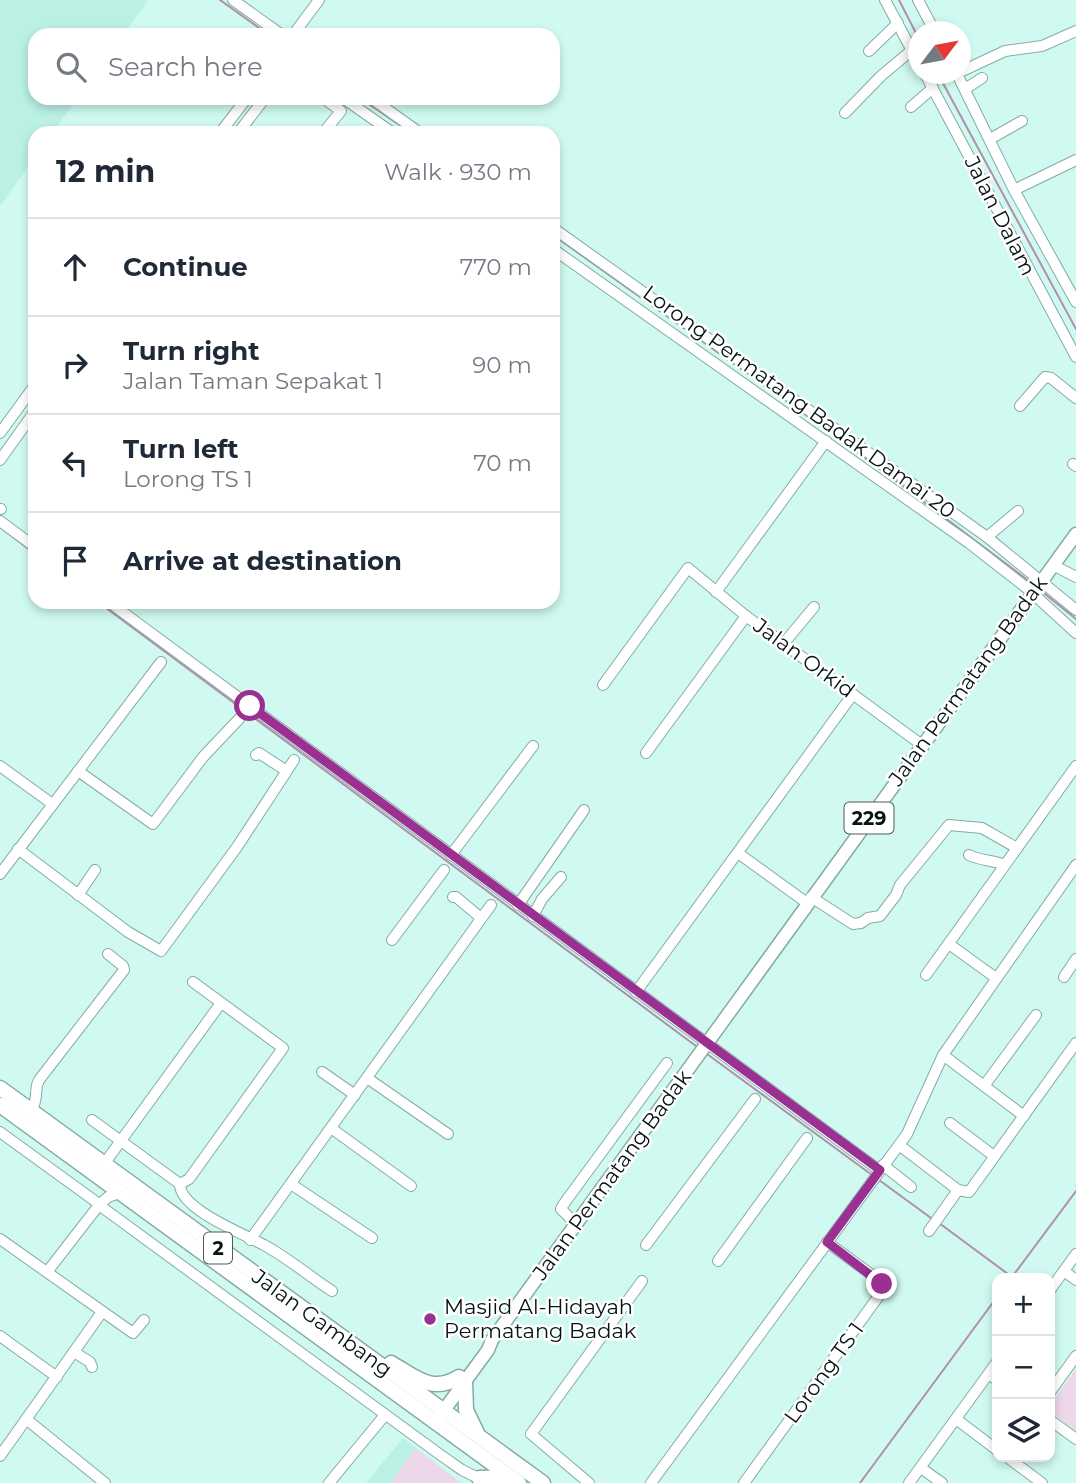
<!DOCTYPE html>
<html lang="en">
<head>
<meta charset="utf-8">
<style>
  body { margin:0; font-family:Montserrat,sans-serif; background:#f6f6f7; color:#1f2937 }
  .controls { position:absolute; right:21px; bottom:21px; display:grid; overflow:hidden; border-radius:14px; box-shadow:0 4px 10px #0003 }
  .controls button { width:63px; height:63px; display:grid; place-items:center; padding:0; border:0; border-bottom:2px solid #e0e1e3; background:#fff; color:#1f2937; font:35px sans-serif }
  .compass { position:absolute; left:908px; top:21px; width:63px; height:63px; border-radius:50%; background:#fff; box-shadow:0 4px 10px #0003; rotate:58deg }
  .stop { position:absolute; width:21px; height:21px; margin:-16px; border:5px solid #9a3092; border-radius:50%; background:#fff }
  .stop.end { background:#9a3092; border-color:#fff; box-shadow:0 2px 7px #0008 }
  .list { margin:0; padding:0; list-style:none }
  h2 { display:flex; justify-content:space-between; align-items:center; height:91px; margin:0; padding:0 28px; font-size:30px }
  h2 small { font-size:23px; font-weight:400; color:#747a83 }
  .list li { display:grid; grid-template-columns:46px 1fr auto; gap:21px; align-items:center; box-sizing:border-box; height:98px; padding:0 28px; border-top:2px solid #e0e1e3 }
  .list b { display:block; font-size:26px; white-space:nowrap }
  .list p { margin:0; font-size:23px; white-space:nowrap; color:#747a83 }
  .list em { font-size:23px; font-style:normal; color:#747a83 }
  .icon { flex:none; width:38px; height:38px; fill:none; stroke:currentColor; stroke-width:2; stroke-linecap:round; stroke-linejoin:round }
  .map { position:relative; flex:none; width:1076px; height:1483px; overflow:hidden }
  .search { position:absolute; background:#fff; box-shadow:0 4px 10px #0003; left:28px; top:28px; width:532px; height:77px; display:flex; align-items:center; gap:18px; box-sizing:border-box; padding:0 24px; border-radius:21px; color:#747a83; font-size:26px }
  .panel { position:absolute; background:#fff; box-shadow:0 4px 10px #0003; left:28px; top:126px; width:532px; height:483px; border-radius:21px }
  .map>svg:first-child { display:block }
  .built { fill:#bbf0e5 }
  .green { fill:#edd7ea }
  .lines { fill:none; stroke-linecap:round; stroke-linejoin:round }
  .stream { stroke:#b18fac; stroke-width:2 }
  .minor-casing { stroke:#84aca4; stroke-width:12 }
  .major-casing { stroke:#84aca4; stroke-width:15 }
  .highway-casing { stroke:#84aca4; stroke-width:17 }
  .minor { stroke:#fff; stroke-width:10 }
  .major { stroke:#fff; stroke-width:12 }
  .highway { stroke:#fff; stroke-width:14 }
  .route { stroke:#9a3092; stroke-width:9 }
  .poi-dot { fill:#9a3092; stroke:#fff; stroke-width:2.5 }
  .labels { text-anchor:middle; stroke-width:5; stroke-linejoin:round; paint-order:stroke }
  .shield { fill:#fff; stroke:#505a58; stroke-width:2 }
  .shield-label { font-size:19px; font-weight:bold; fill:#051411 }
  .street-label { font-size:21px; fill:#051411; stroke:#fff }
  .poi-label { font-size:21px; fill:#051411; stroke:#fff; text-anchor:start }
</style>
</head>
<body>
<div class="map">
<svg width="1076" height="1483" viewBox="0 0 1076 1483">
  <rect width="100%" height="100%" fill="#d0faf1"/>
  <g class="built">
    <polygon points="0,0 148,0 123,35 35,35 35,98 78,98 52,133 35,133 35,157 0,206"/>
    <polygon points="403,1438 461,1483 366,1483"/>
  </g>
  <g class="green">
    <polygon points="1076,1369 1076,1431 1050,1411 1050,1405"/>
    <polygon points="416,1448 461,1483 390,1483"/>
  </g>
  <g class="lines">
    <g class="stream">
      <polyline points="220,0 269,35"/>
      <polyline points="899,0 918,37"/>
      <polyline points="938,74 1076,329"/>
      <polyline points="360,98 411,133"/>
      <polyline points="553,235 848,445 1029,581"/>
      <polyline points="0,527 35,554"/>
      <polyline points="1045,594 1076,619"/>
      <polyline points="98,602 696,1046"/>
      <polyline points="707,1054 872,1175"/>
      <polyline points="879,1180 931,1218"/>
      <polyline points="939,1223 1012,1277"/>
      <polyline points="1012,1277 1076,1191"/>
      <polyline points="860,1483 997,1297"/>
    </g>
    <g class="minor-casing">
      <g id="minor">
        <polyline points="233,0 282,35"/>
        <polyline points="885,0 918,62"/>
        <polyline points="918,0 935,32"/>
        <polyline points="293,35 319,0"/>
        <polyline points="869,51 898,23"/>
        <polyline points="960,72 1005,51 1042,46 1076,31"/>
        <polyline points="925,74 1076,357"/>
        <polyline points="957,74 1014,190 1076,302"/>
        <polyline points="965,89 982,78"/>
        <polyline points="323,98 341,111 323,133"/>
        <polyline points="343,98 393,133"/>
        <polyline points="371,98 420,133"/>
        <polyline points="911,107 933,88"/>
        <polyline points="845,113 881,76 912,50"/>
        <polyline points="220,133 247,98"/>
        <polyline points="238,133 265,98"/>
        <polyline points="990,139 1022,121"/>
        <polyline points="1014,190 1076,160"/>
        <polyline points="553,228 987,537 1076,610"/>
        <polyline points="553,249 969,543 1028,589 1076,633"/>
        <polyline points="1020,406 1045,377 1051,378 1076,398"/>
        <polyline points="0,433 35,385"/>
        <polyline points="0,460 35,411"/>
        <polyline points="1073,464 1076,466"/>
        <polyline points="0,509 1,509"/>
        <polyline points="0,521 35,547"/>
        <polyline points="987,537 1018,511"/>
        <polyline points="1053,565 1076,577"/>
        <polyline points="716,592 826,441"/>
        <polyline points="109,602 879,1170"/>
        <polyline points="784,643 814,607"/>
        <polyline points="603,685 688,568 746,616 922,745"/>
        <polyline points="646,753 746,616"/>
        <polyline points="256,755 259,753 285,770"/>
        <polyline points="0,766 51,803"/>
        <polyline points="78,771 153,824 203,757 239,719"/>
        <polyline points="18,849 128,932 161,951 237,847 294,760"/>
        <polyline points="738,853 807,903"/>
        <polyline points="451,855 533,746"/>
        <path d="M969 855C981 861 993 860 1005 865"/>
        <polyline points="0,874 161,662"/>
        <polyline points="78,895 95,870"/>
        <polyline points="453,897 456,897 481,918"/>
        <polyline points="811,897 853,924 861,923 868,918 880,916 896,895 900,885 949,825 982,828 1017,848"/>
        <polyline points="518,905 584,810"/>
        <polyline points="533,916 542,899 561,877"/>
        <polyline points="392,940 444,870"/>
        <polyline points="949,944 996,978"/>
        <polyline points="926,975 1076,766"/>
        <polyline points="1064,977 1076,959"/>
        <polyline points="636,992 853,694"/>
        <polyline points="943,1055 1024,1116"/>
        <polyline points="322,1072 355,1095"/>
        <polyline points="367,1078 448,1134"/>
        <polyline points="984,1086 1036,1015"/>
        <path d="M31 1111C40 1096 33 1091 39 1080L124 970 123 966 108 954"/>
        <polyline points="92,1120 180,1184 189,1179 283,1048 193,982"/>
        <polyline points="950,1123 994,1156"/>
        <polyline points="331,1128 411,1186"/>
        <polyline points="0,1132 95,1201"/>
        <polyline points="899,1145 958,1190 969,1192 1076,1043"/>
        <polyline points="104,1164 221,1003"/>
        <polyline points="883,1165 911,1187"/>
        <path d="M180 1184C179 1209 244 1234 264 1245 288 1258 309 1276 332 1291"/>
        <polyline points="291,1184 372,1238"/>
        <polyline points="99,1205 442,1456 462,1470 482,1480"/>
        <polyline points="576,1224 561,1209 563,1205 667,1063"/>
        <polyline points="929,1231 958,1190"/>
        <polyline points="0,1239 133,1333 144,1320"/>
        <polyline points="250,1240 491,905"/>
        <polyline points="646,1245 755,1099"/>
        <polyline points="718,1261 807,1138"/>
        <polyline points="1064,1271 1076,1280"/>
        <polyline points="47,1272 99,1205 108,1197 119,1193"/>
        <polyline points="1050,1290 1076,1254"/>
        <polyline points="0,1336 57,1377"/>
        <polyline points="74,1352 90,1362 92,1367"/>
        <polyline points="989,1374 997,1380"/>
        <polyline points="1050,1392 1076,1356"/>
        <polyline points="26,1419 105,1483"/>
        <polyline points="956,1419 997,1450"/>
        <polyline points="1050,1420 1076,1439"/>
        <polyline points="0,1456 102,1312"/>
        <polyline points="1007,1457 1042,1483"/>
        <polyline points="921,1468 942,1483"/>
        <polyline points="329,1483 385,1415"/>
        <polyline points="589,1483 531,1434 642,1281"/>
        <polyline points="651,1483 907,1134 943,1055 1076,865"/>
        <polyline points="744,1483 883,1290 880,1281 827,1242"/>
        <polyline points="909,1483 997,1362"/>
      </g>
    </g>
    <g class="major-casing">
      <polyline id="major" points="439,1417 488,1350 492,1340 1076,534"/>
    </g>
    <g class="highway-casing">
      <g id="highway">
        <polyline points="0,1088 543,1483"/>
        <polyline points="0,1105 519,1483"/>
        <path d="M391 1363C416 1377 432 1394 459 1377"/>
        <polyline points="465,1381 466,1410 477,1433"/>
        <polyline points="479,1478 510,1477"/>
      </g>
    </g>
    <use href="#minor" class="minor"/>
    <use href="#major" class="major"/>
    <use href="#highway" class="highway"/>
  </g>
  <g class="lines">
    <polyline class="route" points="250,706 880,1170 827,1242 882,1284"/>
  </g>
  <circle class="poi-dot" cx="430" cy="1319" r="7"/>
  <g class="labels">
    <g class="shield">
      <rect x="844.5" y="802.5" width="49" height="31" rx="5"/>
      <rect x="204" y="1232.5" width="28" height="31" rx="5"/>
    </g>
    <g class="shield-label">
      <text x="869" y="825">229</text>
      <text x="218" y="1255">2</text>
    </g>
    <g class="street-label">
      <text transform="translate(1000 216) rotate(63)" y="7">Jalan Dalam</text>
      <text transform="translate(799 402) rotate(36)" y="7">Lorong Permatang Badak Damai 20</text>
      <text transform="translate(804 658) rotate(36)" y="7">Jalan Orkid</text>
      <text transform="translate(968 681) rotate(-54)" y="7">Jalan Permatang Badak</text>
      <text transform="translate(612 1175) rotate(-54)" y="7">Jalan Permatang Badak</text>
      <text transform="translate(322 1323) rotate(36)" y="7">Jalan Gambang</text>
      <text transform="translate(824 1373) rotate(-54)" y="7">Lorong TS 1</text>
    </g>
    <g class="poi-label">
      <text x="444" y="1314">Masjid Al-Hidayah<tspan x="444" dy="24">Permatang Badak</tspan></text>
    </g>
  </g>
</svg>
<div class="controls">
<button>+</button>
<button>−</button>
<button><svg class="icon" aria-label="layers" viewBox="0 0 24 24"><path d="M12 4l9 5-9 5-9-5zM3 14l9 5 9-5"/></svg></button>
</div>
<svg class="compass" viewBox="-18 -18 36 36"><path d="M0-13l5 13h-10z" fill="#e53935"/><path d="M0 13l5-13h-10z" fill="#747a83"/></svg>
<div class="stop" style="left:250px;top:706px"></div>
<div class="stop end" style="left:882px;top:1284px"></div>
<div class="search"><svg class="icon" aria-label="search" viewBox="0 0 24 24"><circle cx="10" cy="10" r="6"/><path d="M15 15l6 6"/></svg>Search here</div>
<section class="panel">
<h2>12 min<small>Walk · 930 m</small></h2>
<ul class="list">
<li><svg class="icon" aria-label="ahead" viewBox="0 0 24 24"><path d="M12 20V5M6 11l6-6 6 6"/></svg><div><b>Continue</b></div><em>770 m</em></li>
<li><svg class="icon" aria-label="right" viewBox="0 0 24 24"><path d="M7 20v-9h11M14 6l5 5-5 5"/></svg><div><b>Turn right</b><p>Jalan Taman Sepakat 1</p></div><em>90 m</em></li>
<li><svg class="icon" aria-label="left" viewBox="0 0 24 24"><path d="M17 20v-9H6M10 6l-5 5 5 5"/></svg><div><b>Turn left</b><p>Lorong TS 1</p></div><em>70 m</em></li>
<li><svg class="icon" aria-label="arrive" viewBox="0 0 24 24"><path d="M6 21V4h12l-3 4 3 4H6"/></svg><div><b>Arrive at destination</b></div></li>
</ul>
</section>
</div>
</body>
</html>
